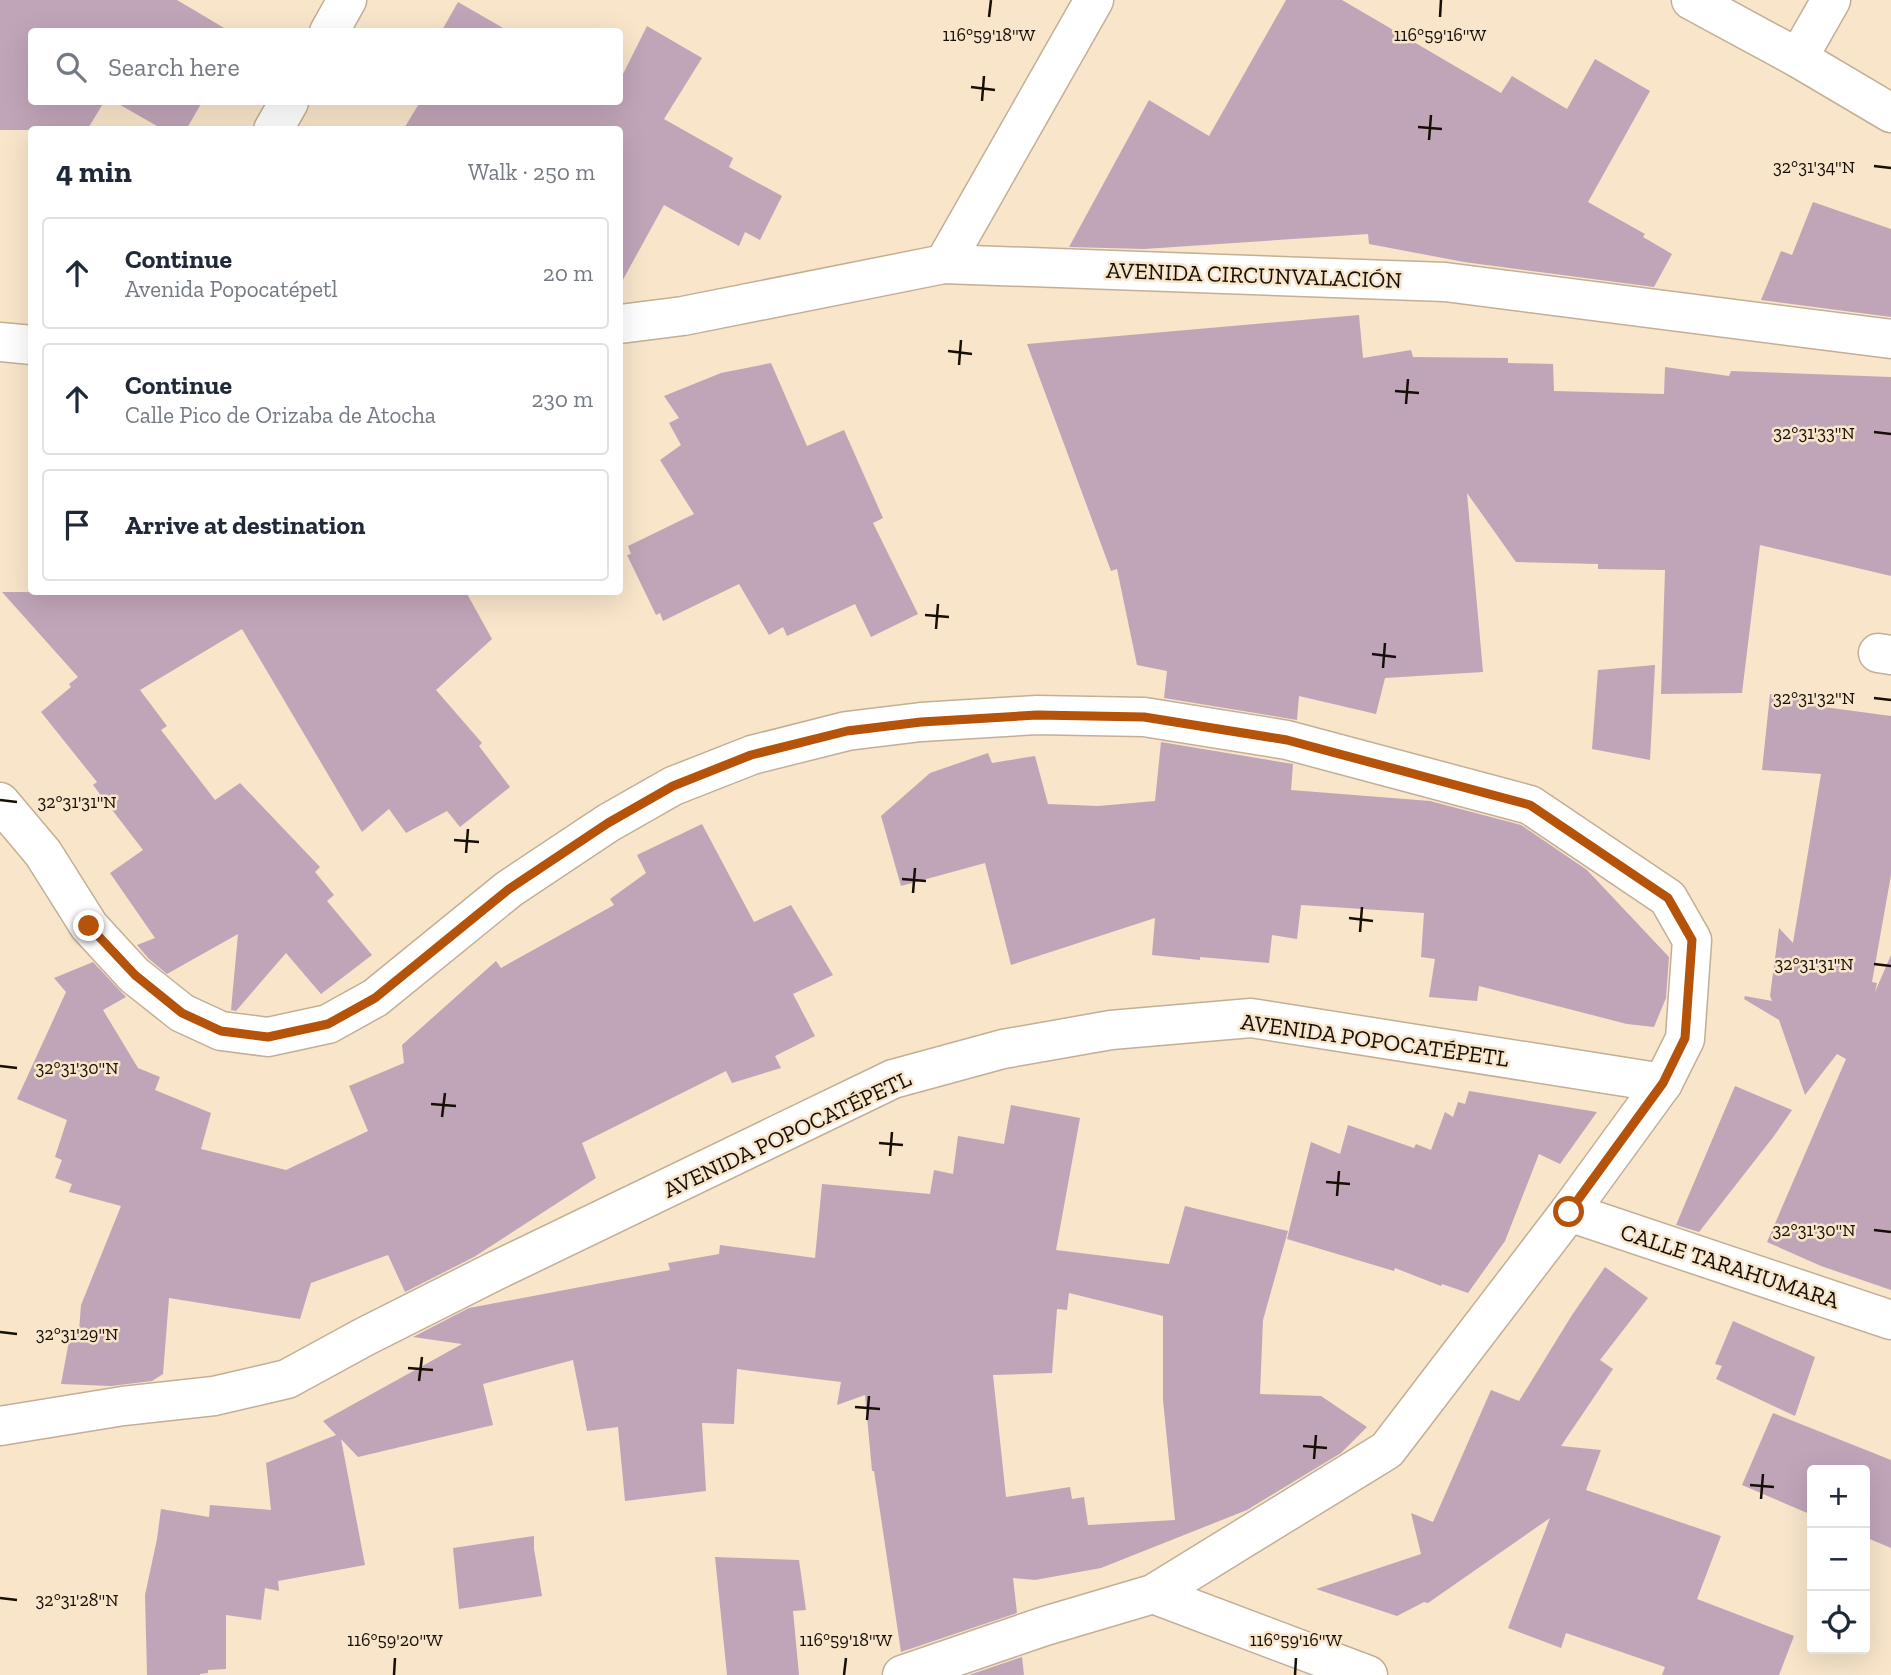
<!DOCTYPE html>
<html lang="en">
<head>
<meta charset="utf-8">
<style>
  body { margin:0; font-family:"Zilla Slab",serif; background:#f2f2f3; color:#1f2937 }
  .controls { position:absolute; right:21px; bottom:21px; display:grid; overflow:hidden; border-radius:7px; box-shadow:0 7px 28px #0002 }
  .controls button { width:63px; height:63px; display:grid; place-items:center; padding:0; border:0; border-bottom:2px solid #e0e1e3; background:#fff; color:#1f2937; font:35px sans-serif }
  .stop { position:absolute; width:21px; height:21px; margin:-16px; border:5px solid #b45309; border-radius:50%; background:#fff }
  .stop.end { background:#b45309; border-color:#fff; box-shadow:0 2px 7px #0008 }
  .list { margin:0; padding:0; list-style:none }
  h2 { display:flex; justify-content:space-between; align-items:center; height:91px; margin:0; padding:0 28px; font-size:30px }
  h2 small { font-size:23px; font-weight:400; color:#747a83 }
  .list li { display:grid; grid-template-columns:46px 1fr auto; gap:21px; align-items:center; box-sizing:border-box; height:112px; margin:0 14px 14px; padding:0 14px; border:2px solid #e0e1e3; border-radius:7px }
  .list b { display:block; font-size:26px; white-space:nowrap }
  .list p { margin:0; font-size:23px; white-space:nowrap; color:#747a83 }
  .list em { font-size:23px; font-style:normal; color:#747a83 }
  .icon { flex:none; width:38px; height:38px; fill:none; stroke:currentColor; stroke-width:2; stroke-linecap:round; stroke-linejoin:round }
  .map { position:relative; flex:none; width:1891px; height:1675px; overflow:hidden }
  .search { position:absolute; background:#fff; box-shadow:0 7px 28px #0002; left:28px; top:28px; width:595px; height:77px; display:flex; align-items:center; gap:18px; box-sizing:border-box; padding:0 24px; border-radius:7px; color:#747a83; font-size:26px }
  .panel { position:absolute; background:#fff; box-shadow:0 7px 28px #0002; left:28px; top:126px; width:595px; height:469px; border-radius:7px }
  .map>svg:first-child { display:block }
  .building { fill:#c0a5b8; fill-rule:evenodd }
  .lines { fill:none; stroke-linecap:round; stroke-linejoin:round }
  .street-casing { stroke:#c2af96; stroke-width:41 }
  .secondary-casing { stroke:#c2af96; stroke-width:41 }
  .street { stroke:#fff; stroke-width:38 }
  .secondary { stroke:#fff; stroke-width:38 }
  .route { stroke:#b45309; stroke-width:9 }
  .ticks { fill:none; stroke:#160f06; stroke-width:2.5 }
  .labels { text-anchor:middle; stroke-width:5; stroke-linejoin:round; paint-order:stroke }
  .street-label { font-size:23px; fill:#160f06; stroke:#f8e5ca }
  .ticks-label { font-size:18px; text-anchor:middle; fill:#160f06; stroke:#f8e5ca; stroke-width:5; stroke-linejoin:round; paint-order:stroke }
</style>
</head>
<body>
<div class="map">
<svg width="1891" height="1675" viewBox="0 0 1891 1675">
  <rect width="100%" height="100%" fill="#f8e5ca"/>
  <g class="building">
    <polygon points="0,0 177,0 231,32 32,32 32,102 104,102 87,130 0,130"/>
    <polygon points="1286,0 1342,0 1501,93 1512,76 1567,109 1595,59 1650,91 1588,202 1645,234 1643,237 1672,254 1654,287 1464,262 1369,244 1368,234 1144,249 1069,247 1149,100 1209,136"/>
    <polygon points="458,2 510,32 441,32"/>
    <polygon points="647,26 702,58 664,119 733,158 729,167 782,196 760,240 745,232 739,246 664,205 620,285 620,130 403,130 420,102 620,102 620,80"/>
    <polygon points="115,102 202,102 186,130 164,130"/>
    <polygon points="1813,202 1891,229 1891,317 1761,300 1781,251 1792,255"/>
    <polygon points="1359,315 1363,358 1411,350 1413,357 1508,358 1508,363 1553,364 1554,391 1664,394 1665,367 1729,376 1731,371 1891,377 1891,576 1760,545 1742,693 1661,694 1665,570 1598,569 1598,564 1516,562 1467,493 1483,672 1385,678 1376,714 1299,696 1297,720 1164,698 1167,671 1137,665 1117,569 1111,571 1027,344"/>
    <polygon points="771,363 807,446 844,430 883,518 873,523 918,614 871,637 855,604 787,636 783,627 769,635 739,584 663,621 660,613 656,615 627,555 631,554 628,546 694,514 660,460 681,445 669,423 679,418 664,396 721,373"/>
    <polygon points="2,592 466,592 492,639 436,690 482,743 479,746 510,787 460,827 447,811 406,833 389,809 362,832 242,629 140,690 167,726 161,730 215,800 240,783 320,867 315,872 334,895 327,901 372,955 321,994 286,953 236,1011 231,1010 238,934 167,974 149,959 137,945 155,938 110,873 143,850 93,785 97,782 41,712 71,687 69,684 78,677"/>
    <polygon points="1655,665 1650,760 1592,749 1598,670"/>
    <polygon points="1770,694 1824,703 1824,707 1891,716 1891,875 1872,982 1877,983 1875,992 1891,955 1891,1290 1821,1266 1767,1242 1846,1059 1837,1054 1805,1095 1779,1020 1744,999 1745,996 1772,1001 1770,996 1779,928 1793,943 1821,774 1762,770"/>
    <polygon points="1161,742 1293,764 1291,790 1430,801 1521,825 1587,870 1669,957 1666,998 1654,1027 1627,1024 1479,986 1477,1001 1429,997 1435,959 1421,957 1424,913 1301,905 1297,939 1272,935 1269,963 1200,957 1200,960 1152,955 1155,918 1011,965 985,863 901,886 881,816 930,773 988,753 992,763 1035,756 1048,804 1098,806 1155,801"/>
    <polygon points="702,824 754,922 791,905 833,975 793,994 815,1036 775,1056 781,1068 732,1083 726,1071 582,1143 596,1178 474,1257 405,1292 388,1255 311,1283 300,1319 169,1298 163,1374 152,1381 111,1386 61,1384 71,1330 79,1331 81,1305 121,1206 69,1192 72,1184 55,1178 62,1160 55,1157 67,1120 17,1099 66,992 54,978 93,962 126,997 103,1010 138,1068 160,1077 155,1090 211,1113 201,1149 286,1170 368,1131 349,1086 404,1063 402,1045 496,961 501,968 614,905 610,899 646,873 637,855"/>
    <polygon points="1735,1086 1792,1110 1774,1136 1699,1232 1676,1225"/>
    <polygon points="1469,1091 1597,1112 1560,1164 1539,1154 1505,1241 1468,1293 1442,1284 1441,1286 1395,1268 1394,1271 1287,1239 1311,1142 1340,1154 1348,1125 1414,1148 1416,1144 1431,1150 1445,1112 1453,1117 1458,1102 1465,1104"/>
    <path d="M1011 1105 1080 1118 1056 1250 1169 1264 1185 1206 1288 1231 1263 1320 1260 1394 1321 1396 1367 1427 1341 1453 1247 1510 1101 1568 1035 1580 1013 1578 1017 1613 901 1652 874 1471H872L865 1395 837 1405 841 1382 737 1369 734 1424 702 1423 706 1491 625 1501 618 1427 587 1431 573 1360 483 1384 493 1425 358 1457 341 1439 365 1565 278 1581 279 1591 265 1588 261 1620 226 1615V1669L208 1670V1673L200 1674V1675H147L145 1595 157 1539 161 1509 209 1517 210 1505 271 1510 266 1463 336 1435 323 1421 462 1344 413 1337 469 1308 670 1270 668 1263 719 1254 720 1245 815 1258 822 1184 930 1194 934 1170 953 1174 958 1136 1004 1144ZM1069 1293 1163 1316V1400L1175 1520 1088 1525 1084 1497 1072 1499 1070 1487 1006 1497 993 1375 1052 1373 1057 1309 1067 1310Z"/>
    <polygon points="1605,1267 1648,1298 1600,1360 1613,1369 1561,1446 1601,1450 1586,1490 1721,1536 1697,1599 1794,1636 1779,1675 1662,1675 1665,1667 1566,1633 1561,1648 1508,1628 1550,1518 1428,1603 1424,1602 1397,1616 1316,1589 1421,1554 1411,1513 1433,1522 1491,1390 1519,1401 1572,1315"/>
    <polygon points="1733,1321 1815,1357 1795,1416 1716,1379 1722,1366 1715,1364"/>
    <polygon points="1773,1413 1891,1460 1891,1548 1865,1537 1865,1470 1812,1470 1812,1515 1742,1485"/>
    <polygon points="534,1536 534,1549 542,1596 459,1609 453,1548"/>
    <polygon points="715,1557 799,1560 806,1610 793,1611 799,1675 727,1675"/>
    <polygon points="1022,1657 1024,1675 969,1675"/>
  </g>
  <g class="lines">
    <g class="street-casing">
      <g id="street">
        <polyline points="329,32 347,0"/>
        <polyline points="1798,58 1831,0"/>
        <polyline points="273,130 289,102"/>
        <polyline points="944,264 1094,0"/>
        <polyline points="620,324 683,316 944,264 1445,282 1891,339"/>
        <polyline points="0,342 32,345"/>
        <polyline points="1878,653 1891,655"/>
        <polyline points="1569,1212 1891,1320"/>
        <polyline points="0,1426 123,1406 214,1396 287,1379 364,1337 493,1272 893,1079 1003,1049 1111,1030 1251,1018 1663,1083"/>
        <polyline points="1153,1594 1368,1675"/>
      </g>
    </g>
    <g class="secondary-casing">
      <g id="secondary">
        <polyline points="1691,0 1798,58 1891,113"/>
        <polyline points="0,802 43,853 89,926 134,975 182,1013 221,1031 268,1037 328,1024 375,998 509,889 608,823 673,786 752,755 847,731 921,722 1037,715 1144,717 1287,740 1530,805 1668,898 1692,940 1685,1039 1663,1083 1569,1212 1387,1450 1153,1594 1045,1626 902,1675"/>
      </g>
    </g>
    <use href="#street" class="street"/>
    <use href="#secondary" class="secondary"/>
  </g>
  <g class="lines">
    <polyline class="route" points="89,926 135,975 182,1013 221,1031 268,1037 328,1024 375,998 509,889 608,823 673,786 751,755 847,731 921,722 1037,715 1144,717 1287,740 1530,805 1668,898 1692,940 1685,1038 1663,1083 1569,1212"/>
  </g>
  <path class="ticks" d="M989 17 991 0M1440 17 1441 0M971 87 995 90M982 101 984 76M1418 127 1442 129M1429 140 1431 115M1874 166 1891 168M948 351 972 354M959 365 961 340M1395 391 1419 393M1406 404 1408 379M1874 432 1891 434M925 615 949 617M936 629 938 604M1372 654 1396 657M1383 668 1385 643M1874 698 1891 700M0 800 17 802M454 840 479 842M466 853 468 829M902 879 926 881M913 893 915 868M1349 918 1373 921M1360 932 1362 907M1874 964 1891 966M0 1066 17 1068M431 1104 456 1106M442 1117 445 1093M879 1143 903 1145M890 1156 892 1132M1326 1182 1350 1184M1337 1196 1339 1171M1874 1230 1891 1232M0 1332 17 1334M408 1368 433 1370M419 1381 422 1357M855 1407 880 1409M867 1420 869 1396M1303 1446 1327 1448M1314 1459 1316 1435M1750 1485 1774 1487M1761 1499 1763 1474M0 1598 17 1600M394 1675 395 1658M844 1675 846 1658M1295 1675 1296 1658"/>
  <g class="labels">
    <g class="street-label">
      <text transform="translate(1254 275) rotate(2)" y="8">AVENIDA CIRCUNVALACIÓN</text>
      <text transform="translate(1375 1040) rotate(8)" y="8">AVENIDA POPOCATÉPETL</text>
      <text transform="translate(787 1134) rotate(-25)" y="8">AVENIDA POPOCATÉPETL</text>
      <text transform="translate(1730 1266) rotate(18)" y="8">CALLE TARAHUMARA</text>
    </g>
  </g>
  <g class="ticks-label">
    <text x="989" y="41">116°59'18"W</text>
    <text x="1440" y="41">116°59'16"W</text>
    <text x="1814" y="173">32°31'34"N</text>
    <text x="1814" y="439">32°31'33"N</text>
    <text x="1814" y="704">32°31'32"N</text>
    <text x="77" y="808">32°31'31"N</text>
    <text x="1814" y="970">32°31'31"N</text>
    <text x="77" y="1074">32°31'30"N</text>
    <text x="1814" y="1236">32°31'30"N</text>
    <text x="77" y="1340">32°31'29"N</text>
    <text x="77" y="1606">32°31'28"N</text>
    <text x="395" y="1646">116°59'20"W</text>
    <text x="846" y="1646">116°59'18"W</text>
    <text x="1296" y="1646">116°59'16"W</text>
  </g>
</svg>
<div class="controls">
<button>+</button>
<button>−</button>
<button><svg class="icon" aria-label="locate" viewBox="0 0 24 24"><circle cx="12" cy="12" r="6"/><path d="M12 2v4M12 18v4M2 12h4M18 12h4"/></svg></button>
</div>
<div class="stop" style="left:1569px;top:1212px"></div>
<div class="stop end" style="left:89px;top:926px"></div>
<div class="search"><svg class="icon" aria-label="search" viewBox="0 0 24 24"><circle cx="10" cy="10" r="6"/><path d="M15 15l6 6"/></svg>Search here</div>
<section class="panel">
<h2>4 min<small>Walk · 250 m</small></h2>
<ul class="list">
<li><svg class="icon" aria-label="ahead" viewBox="0 0 24 24"><path d="M12 20V5M6 11l6-6 6 6"/></svg><div><b>Continue</b><p>Avenida Popocatépetl</p></div><em>20 m</em></li>
<li><svg class="icon" aria-label="ahead" viewBox="0 0 24 24"><path d="M12 20V5M6 11l6-6 6 6"/></svg><div><b>Continue</b><p>Calle Pico de Orizaba de Atocha</p></div><em>230 m</em></li>
<li><svg class="icon" aria-label="arrive" viewBox="0 0 24 24"><path d="M6 21V4h12l-3 4 3 4H6"/></svg><div><b>Arrive at destination</b></div></li>
</ul>
</section>
</div>
</body>
</html>
